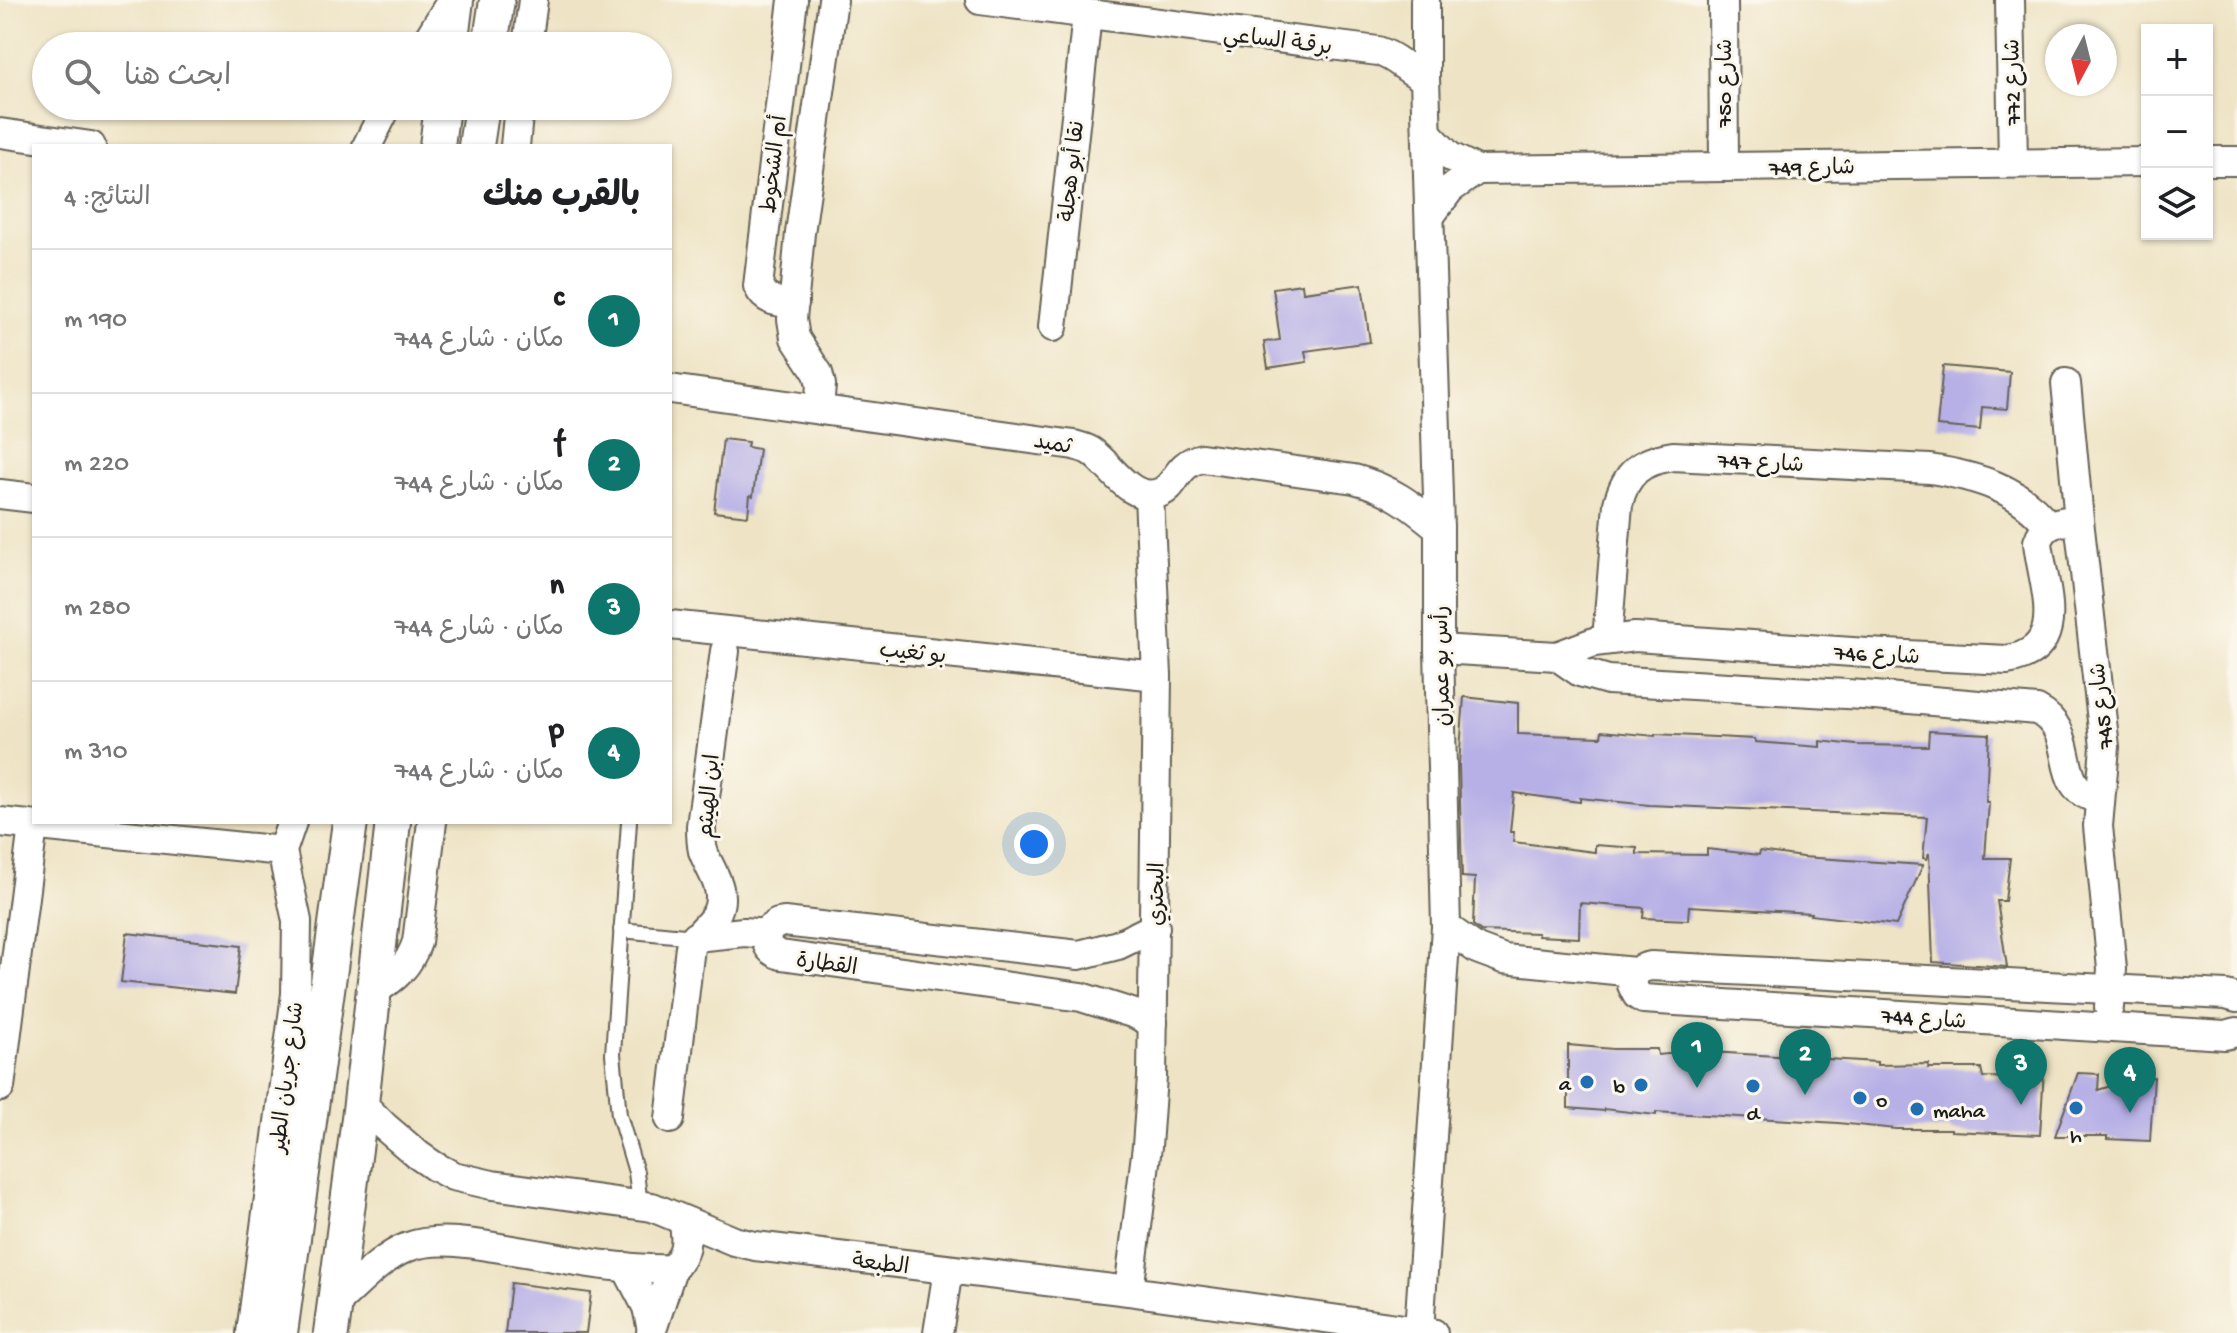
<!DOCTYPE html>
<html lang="ar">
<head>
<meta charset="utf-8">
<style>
  body { margin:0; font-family:"Gochi Hand","Playpen Sans Arabic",sans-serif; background:#f6f6f6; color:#202124; direction:rtl }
  .controls { position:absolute; right:24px; top:24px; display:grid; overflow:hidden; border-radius:0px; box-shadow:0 2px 6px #0004 }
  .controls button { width:72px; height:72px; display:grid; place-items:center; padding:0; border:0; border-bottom:2px solid #e0e0e0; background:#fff; color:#202124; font:40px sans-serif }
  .compass { position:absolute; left:2045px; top:24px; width:72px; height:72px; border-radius:50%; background:#fff; box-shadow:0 2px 6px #0004; rotate:187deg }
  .you { position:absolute; left:1034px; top:844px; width:28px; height:28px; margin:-20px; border:6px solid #fff; border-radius:50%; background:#1a73e8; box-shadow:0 0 0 12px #1a73e833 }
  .badge { display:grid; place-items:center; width:52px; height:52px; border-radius:50%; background:#0f766e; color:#fff; font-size:26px; font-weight:700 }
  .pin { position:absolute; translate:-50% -66px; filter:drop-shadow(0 2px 4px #0008) }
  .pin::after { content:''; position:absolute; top:42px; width:28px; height:24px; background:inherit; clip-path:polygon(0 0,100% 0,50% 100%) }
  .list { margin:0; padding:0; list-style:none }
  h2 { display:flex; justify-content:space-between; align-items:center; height:104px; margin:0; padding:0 32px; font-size:34px }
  h2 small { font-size:26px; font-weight:400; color:#757577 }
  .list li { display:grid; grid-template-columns:52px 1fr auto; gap:24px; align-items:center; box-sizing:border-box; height:144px; padding:0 32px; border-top:2px solid #e0e0e0 }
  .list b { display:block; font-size:30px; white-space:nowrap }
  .list p { margin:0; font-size:26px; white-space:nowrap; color:#757577 }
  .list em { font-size:26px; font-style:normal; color:#757577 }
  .icon { flex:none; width:44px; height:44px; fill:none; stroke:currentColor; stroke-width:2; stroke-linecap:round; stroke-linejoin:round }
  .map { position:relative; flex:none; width:2237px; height:1333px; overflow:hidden; direction:ltr }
  .search { position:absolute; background:#fff; box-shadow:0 2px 6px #0004; left:32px; top:32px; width:640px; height:88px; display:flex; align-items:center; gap:20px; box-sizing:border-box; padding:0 28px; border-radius:44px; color:#757577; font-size:30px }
  .panel { position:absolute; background:#fff; box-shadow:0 2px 6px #0004; left:32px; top:144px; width:640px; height:680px; border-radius:0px; direction:rtl }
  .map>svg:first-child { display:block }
  .building { fill:#b7b0e6 }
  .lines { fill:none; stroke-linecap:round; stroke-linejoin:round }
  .service-casing { stroke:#666257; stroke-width:18 }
  .minor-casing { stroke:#666257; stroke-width:32 }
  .tertiary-casing { stroke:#666257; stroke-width:38 }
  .service { stroke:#fff; stroke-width:14 }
  .minor { stroke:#fff; stroke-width:28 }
  .tertiary { stroke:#fff; stroke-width:34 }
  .poi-dot { fill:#1f6fb2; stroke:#fbf7ec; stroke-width:3 }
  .labels { text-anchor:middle; stroke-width:6; stroke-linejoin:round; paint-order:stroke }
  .street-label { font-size:22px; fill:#1c1c1c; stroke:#fbf7ec }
  .poi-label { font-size:22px; fill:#1c1c1c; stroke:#fbf7ec; text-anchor:end }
</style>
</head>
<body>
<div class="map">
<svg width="2237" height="1333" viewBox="0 0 2237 1333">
  <rect width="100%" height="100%" fill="#fbf7ec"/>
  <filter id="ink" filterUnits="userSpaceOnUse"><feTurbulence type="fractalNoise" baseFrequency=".0125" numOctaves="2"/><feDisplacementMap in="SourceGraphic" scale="16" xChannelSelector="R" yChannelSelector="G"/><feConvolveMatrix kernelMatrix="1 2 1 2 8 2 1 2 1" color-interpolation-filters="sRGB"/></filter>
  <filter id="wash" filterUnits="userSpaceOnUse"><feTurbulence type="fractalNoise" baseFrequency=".006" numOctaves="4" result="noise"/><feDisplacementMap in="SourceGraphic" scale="32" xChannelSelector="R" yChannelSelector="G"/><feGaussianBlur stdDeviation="1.8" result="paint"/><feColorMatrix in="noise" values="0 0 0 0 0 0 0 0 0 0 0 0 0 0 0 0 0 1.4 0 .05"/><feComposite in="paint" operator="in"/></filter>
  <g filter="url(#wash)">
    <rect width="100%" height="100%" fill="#eee3c4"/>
    <g id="blocks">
      <g class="building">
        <polygon points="1302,284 1303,292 1362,284 1370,342 1305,351 1307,362 1268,368 1264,342 1280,340 1273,288"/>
        <polygon points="1943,366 2010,372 2007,409 1982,407 1980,430 1937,426"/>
        <polygon points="723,439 748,442 747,447 759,449 753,496 750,495 748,516 714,512"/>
        <polygon points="1464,697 1518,703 1518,734 1601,737 1602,731 1655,736 1655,734 1755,739 1755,742 1820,747 1820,741 1856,745 1928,746 1929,731 1989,734 1986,802 1989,802 1985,858 2010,858 2005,901 1997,901 2007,967 1933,962 1929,853 1926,859 1923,858 1927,817 1649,805 1580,798 1580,802 1514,793 1510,832 1514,832 1513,842 1595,852 1595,845 1637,848 1637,854 1707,855 1707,849 1759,855 1760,851 1802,857 1923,865 1896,925 1810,915 1811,913 1689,906 1688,920 1643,918 1644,908 1580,903 1579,938 1538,936 1538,933 1481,931 1473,925 1475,878 1462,877 1459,764"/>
        <polygon points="127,933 241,946 235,994 121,982"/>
        <polygon points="1568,1045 1613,1049 1657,1049 1658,1055 1712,1050 1711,1052 1877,1062 1877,1065 1929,1064 1928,1068 1981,1068 1983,1077 2020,1078 2018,1069 2044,1070 2040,1135 1951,1131 1951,1129 1896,1129 1838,1123 1656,1112 1656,1115 1604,1109 1604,1111 1568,1108"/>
        <polygon points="2078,1073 2099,1074 2098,1090 2133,1079 2154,1077 2150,1141 2107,1139 2107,1136 2055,1136"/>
        <polygon points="511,1283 591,1293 586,1333 505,1333"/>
      </g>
    </g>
  </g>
  <g filter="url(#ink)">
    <use href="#blocks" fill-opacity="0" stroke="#666257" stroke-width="2"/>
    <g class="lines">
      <g class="service-casing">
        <g id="service">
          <polyline points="629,822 613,1054 619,1115 636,1172 640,1205"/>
          <polyline points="621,930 695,937"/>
        </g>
      </g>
      <g class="minor-casing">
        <g id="minor">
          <path d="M793 0 758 286C765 302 778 302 794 303"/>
          <path d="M980 0 1378 51C1398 57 1408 72 1425 78"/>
          <polyline points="1723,0 1724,167"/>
          <polyline points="2010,0 2013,163"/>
          <polyline points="424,46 452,0"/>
          <polyline points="527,46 533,0"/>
          <polyline points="0,133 91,146"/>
          <polyline points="1427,133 1449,156 1477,170 2147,162"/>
          <polyline points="367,146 387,106"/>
          <polyline points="515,146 519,106"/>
          <polyline points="2207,161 2237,161"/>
          <polyline points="1430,216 1450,189 1477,170"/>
          <polyline points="1053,327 1087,15"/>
          <polyline points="2066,383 2079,520 2105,747 2098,826 2112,969 2109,1007"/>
          <path d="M670 389 1074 445C1080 447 1087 448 1092 452 1111 465 1131 503 1159 493 1177 487 1175 464 1202 458L1354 479C1390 488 1411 505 1439 528"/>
          <polyline points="819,408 821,385 818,373 795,338 792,319 800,233 833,0"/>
          <polyline points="0,494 34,498"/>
          <polyline points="670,625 1157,676"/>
          <path d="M1607 640 1618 504C1626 472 1641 461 1673 456L1930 469C1974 476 2021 488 2048 526"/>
          <path d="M1439 649 1557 656 1594 642 1635 637 1867 653 2007 660C2072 649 2042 586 2038 542 2044 522 2060 521 2079 520"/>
          <path d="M1557 656 1580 672 1608 680 1863 695 2037 710C2082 733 2049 789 2099 799"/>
          <polyline points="0,822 282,851"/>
          <polyline points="1446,927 1477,949 1504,959 1635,972"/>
          <polyline points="695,937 744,932 767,934"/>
          <path d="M373 991C395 979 409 966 417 942L432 822"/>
          <path d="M2237 998 2226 995 1651 966C1639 968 1633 972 1632 985L1637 995 1643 999 2225 1035 2237 1032"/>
          <path d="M1153 1023 1135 1014 1081 997 781 955C768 951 763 942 769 929L778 923 784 922 1079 955 1118 945 1155 927"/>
          <polyline points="0,1087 33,826"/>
          <polyline points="361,1103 385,1127 418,1155 434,1166 453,1176 492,1185 652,1207 734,1241 755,1246 1129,1291 1433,1333"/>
          <path d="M670 1119 690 947C697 933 711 925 717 912 727 889 710 871 703 851 701 843 701 834 701 826L725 651"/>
          <polyline points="626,1267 647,1307 652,1330"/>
          <polyline points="1129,1291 1147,1146 1152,1077 1157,676 1149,495"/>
          <path d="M335 1304C357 1285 380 1258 408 1247 437 1236 476 1244 506 1249 559 1257 618 1271 672 1269"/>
          <polyline points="1419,1331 1446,927 1439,649 1439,528 1425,78 1425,0"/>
          <polyline points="251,1333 296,994 297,921 282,851 292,822"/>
          <path d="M651 1333 672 1269C686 1255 688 1241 683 1221"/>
          <polyline points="938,1333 948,1270"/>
        </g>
      </g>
      <g class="tertiary-casing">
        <g id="tertiary">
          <polyline points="450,46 456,0"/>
          <polyline points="490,46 497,0"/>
          <polyline points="437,146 442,106"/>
          <polyline points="476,146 482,106"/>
          <polyline points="280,1333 350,822"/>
          <polyline points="331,1333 361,1103 393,822"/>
        </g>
      </g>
      <use href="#service" class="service"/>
      <use href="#minor" class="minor"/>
      <use href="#tertiary" class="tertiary"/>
    </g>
  </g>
  <g class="poi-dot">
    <circle cx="1587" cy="1082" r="8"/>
    <circle cx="1641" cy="1085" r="8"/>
    <circle cx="1753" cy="1086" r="8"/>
    <circle cx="1860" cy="1098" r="8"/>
    <circle cx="2076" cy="1108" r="8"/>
    <circle cx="1917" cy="1109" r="8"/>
  </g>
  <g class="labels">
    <g class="street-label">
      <text transform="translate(1278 39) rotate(7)" y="8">برقـة الساعي</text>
      <text transform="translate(2011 82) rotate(-91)" y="8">شارع 772</text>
      <text transform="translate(1723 83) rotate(-90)" y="8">شارع 750</text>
      <text transform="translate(772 164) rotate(-83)" y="8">أم الشخوط</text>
      <text transform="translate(1812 166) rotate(-1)" y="8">شارع 749</text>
      <text transform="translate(1070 171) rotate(-84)" y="8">نقا أبو هجلة</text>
      <text transform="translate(1053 442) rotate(10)" y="8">ثميد</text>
      <text transform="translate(1761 461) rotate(3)" y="8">شارع 747</text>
      <text transform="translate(913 651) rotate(6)" y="8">بو ثغيب</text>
      <text transform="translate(1877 653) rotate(3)" y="8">شارع 746</text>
      <text transform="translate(1440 666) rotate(-91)" y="8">رأس بو عمران</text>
      <text transform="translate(2100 706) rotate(-96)" y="8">شارع 745</text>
      <text transform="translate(707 796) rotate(-85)" y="8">ابن الهيثم</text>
      <text transform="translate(1155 894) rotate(-89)" y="8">البحتري</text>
      <text transform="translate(827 962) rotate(8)" y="8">القطارة</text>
      <text transform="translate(1924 1017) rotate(4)" y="8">شارع 744</text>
      <text transform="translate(285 1077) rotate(-83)" y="8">شارع جريان الطير</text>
      <text transform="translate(881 1262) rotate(7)" y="8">الطبعة</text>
    </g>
    <g class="poi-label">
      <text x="1571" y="1090">a</text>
      <text x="1625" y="1093">b</text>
      <text x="1876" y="1106" text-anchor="start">o</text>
      <text x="1933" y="1117" text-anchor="start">maha</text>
      <text x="1753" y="1120" text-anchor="middle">d</text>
      <text x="2076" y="1142" text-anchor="middle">h</text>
    </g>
  </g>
</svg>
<div class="controls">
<button>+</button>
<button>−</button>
<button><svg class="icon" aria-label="layers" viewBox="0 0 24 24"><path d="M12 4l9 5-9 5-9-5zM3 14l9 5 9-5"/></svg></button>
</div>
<svg class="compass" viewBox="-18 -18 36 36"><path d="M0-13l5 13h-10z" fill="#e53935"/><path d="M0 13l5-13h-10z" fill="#757577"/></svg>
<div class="you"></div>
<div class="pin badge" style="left:1697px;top:1088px">1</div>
<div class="pin badge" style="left:1805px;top:1095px">2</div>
<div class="pin badge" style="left:2021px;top:1105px">3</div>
<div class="pin badge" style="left:2130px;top:1113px">4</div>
<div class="search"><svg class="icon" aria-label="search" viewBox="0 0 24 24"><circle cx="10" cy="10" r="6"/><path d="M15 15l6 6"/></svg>ابحث هنا</div>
<section class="panel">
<h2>بالقرب منك<small>النتائج: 4</small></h2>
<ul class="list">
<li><span class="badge">1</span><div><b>c</b><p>مكان · شارع 744</p></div><em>190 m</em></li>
<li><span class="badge">2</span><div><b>f</b><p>مكان · شارع 744</p></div><em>220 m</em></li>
<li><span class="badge">3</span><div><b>n</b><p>مكان · شارع 744</p></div><em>280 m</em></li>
<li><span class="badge">4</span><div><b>p</b><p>مكان · شارع 744</p></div><em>310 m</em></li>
</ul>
</section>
</div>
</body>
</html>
